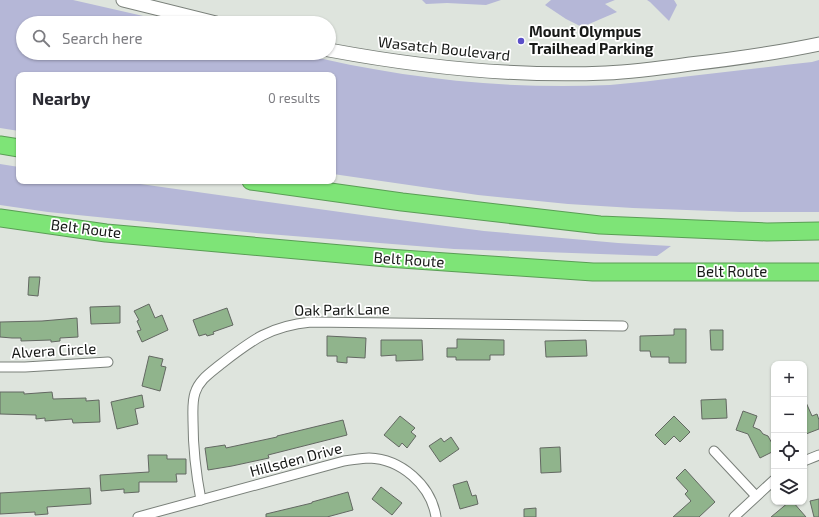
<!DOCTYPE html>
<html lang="en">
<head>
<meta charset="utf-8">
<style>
  body { margin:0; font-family:"Exo 2",sans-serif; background:#f2f2f3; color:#2b2b33 }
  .controls { position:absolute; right:12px; bottom:12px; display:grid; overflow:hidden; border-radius:8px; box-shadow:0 1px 3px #0004 }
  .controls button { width:36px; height:36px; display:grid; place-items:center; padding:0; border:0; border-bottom:1px solid #e1e1e2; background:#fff; color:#2b2b33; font:20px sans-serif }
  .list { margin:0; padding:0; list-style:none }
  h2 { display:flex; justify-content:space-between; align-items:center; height:52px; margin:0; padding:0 16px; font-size:17px }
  h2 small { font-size:13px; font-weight:400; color:#7c7c81 }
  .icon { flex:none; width:22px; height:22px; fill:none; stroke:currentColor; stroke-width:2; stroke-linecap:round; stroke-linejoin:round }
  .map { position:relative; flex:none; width:819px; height:517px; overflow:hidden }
  .search { position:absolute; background:#fff; box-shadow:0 1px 3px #0004; left:16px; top:16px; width:320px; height:44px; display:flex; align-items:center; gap:10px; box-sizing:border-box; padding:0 14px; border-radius:22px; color:#7c7c81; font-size:15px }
  .panel { position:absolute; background:#fff; box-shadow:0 1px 3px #0004; left:16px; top:72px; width:320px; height:112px; border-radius:8px }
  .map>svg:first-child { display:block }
  .green { fill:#b5b7d7 }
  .building { fill:#90b48c; stroke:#636862 }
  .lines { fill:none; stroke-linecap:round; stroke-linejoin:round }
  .street-casing { stroke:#7a807a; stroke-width:11 }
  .secondary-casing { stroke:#7a807a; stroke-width:15 }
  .highway-casing { stroke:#5a9d55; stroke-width:19 }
  .street { stroke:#fff; stroke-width:9 }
  .secondary { stroke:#fff; stroke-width:13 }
  .highway { stroke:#7ee477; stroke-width:17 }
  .poi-dot { fill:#5a4fc8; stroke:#fff; stroke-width:1.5 }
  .labels { text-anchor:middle; stroke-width:3.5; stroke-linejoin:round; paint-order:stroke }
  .poi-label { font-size:15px; font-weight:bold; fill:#171917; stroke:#fff; text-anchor:start }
  .street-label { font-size:15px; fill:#171917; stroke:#fff }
</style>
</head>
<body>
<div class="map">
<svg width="819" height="517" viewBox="0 0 819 517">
  <rect width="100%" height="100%" fill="#dee4dd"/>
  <g class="green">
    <path d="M0 0H73L174 23H23V53H297C399 78 505 90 610 85 634 83 658 80 682 77 725 72 768 67 812 62L819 60V212H740L633 208 568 204 478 195 333 174V75H19V131L0 128Z"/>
    <polygon points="422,0 501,0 486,5 447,3 426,4"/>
    <polygon points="551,0 615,0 605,4 617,12 582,27 566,19 545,5"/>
    <polygon points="647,0 674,0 677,5 669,21 650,2"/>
    <polygon points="0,164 19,167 19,181 119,181 369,216 484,231 618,243 671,246 657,256 454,249 256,233 48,212 0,205"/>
  </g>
  <g class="building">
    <polygon points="29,277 40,277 38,296 28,295"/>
    <polygon points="149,304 155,318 162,315 168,330 142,342 137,331 141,330 137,321 139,320 134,311"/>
    <polygon points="120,306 120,323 91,324 90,307"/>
    <polygon points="227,308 233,325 213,332 214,334 207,336 206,334 199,336 193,320"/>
    <polygon points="77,318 78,337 60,338 60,341 51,342 51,340 21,341 21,338 12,338 0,337 0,322 42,321"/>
    <polygon points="674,329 686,329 686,363 669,363 669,357 651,357 650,351 640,351 640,336 674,335"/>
    <polygon points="710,330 723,330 723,350 711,350"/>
    <polygon points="327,336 366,338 365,358 347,357 347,363 337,362 337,356 327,356"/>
    <polygon points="457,339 504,340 504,355 490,355 490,360 456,360 456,357 447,357 447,348 457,348"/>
    <polygon points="381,340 422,340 423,360 396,361 396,355 381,356"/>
    <polygon points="586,340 587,356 546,357 545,341"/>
    <polygon points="149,356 163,359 161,366 166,367 160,391 142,386"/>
    <polygon points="0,392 24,392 24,394 52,392 53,399 86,398 86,401 99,400 100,422 73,423 72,419 45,421 45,418 36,419 36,415 0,414"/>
    <polygon points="142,395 144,407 135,409 138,424 117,429 111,402"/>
    <polygon points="804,398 812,416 817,414 819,420 819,429 806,434 804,429"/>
    <polygon points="726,399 727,418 702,419 701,400"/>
    <polygon points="743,411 757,416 753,427 760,430 763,434 768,436 774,447 774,451 760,458 748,434 736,430"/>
    <polygon points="400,416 415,428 411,432 416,436 407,448 402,443 399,447 384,435"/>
    <polygon points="674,416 690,432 680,442 674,436 665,445 655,435"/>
    <polygon points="343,420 347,435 268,455 269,458 232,466 208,470 205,448 225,445 226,448 277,437 277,436"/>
    <polygon points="451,437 459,449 440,462 429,446 441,438 444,442"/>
    <polygon points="560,447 561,472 541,473 540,448"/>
    <polygon points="148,455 167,455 167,459 186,459 186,474 176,474 177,482 139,482 139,492 124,493 124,489 101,491 100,475 149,472"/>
    <polygon points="685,469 715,502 699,517 673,517 691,501 685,494 688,491 676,478"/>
    <polygon points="467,481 472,496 476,495 478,504 460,509 453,485"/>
    <polygon points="381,487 402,503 392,515 372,499"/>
    <polygon points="90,488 91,504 47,507 48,514 35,515 35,512 0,514 0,493"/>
    <polygon points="348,492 353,510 327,517 266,517 266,514 312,503 312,502"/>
    <polygon points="819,499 819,517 814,517 810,501"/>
    <polygon points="789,502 793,502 806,517 771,517"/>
    <polygon points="536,508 536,517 524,517 524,509"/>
  </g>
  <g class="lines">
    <g class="street-casing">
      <g id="street">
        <polyline points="0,367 25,367 108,362"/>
        <polyline points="714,451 756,496"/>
        <polyline points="804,461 819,455"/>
        <path d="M201 500C196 474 193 448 193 421 193 412 192 402 195 393 199 380 210 373 221 364 252 340 270 326 311 322L623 326"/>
        <path d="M138 517 344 461C353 460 361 458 369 458 401 459 431 485 436 517"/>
        <polyline points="734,517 774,480"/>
      </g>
    </g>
    <g class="secondary-casing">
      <g id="secondary">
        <polyline points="123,0 216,23"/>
        <path d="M329 50C420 67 513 77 606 73 634 72 662 68 690 64 734 59 776 53 819 44"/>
      </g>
    </g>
    <g class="highway-casing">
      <g id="highway">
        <polyline points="0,145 19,148"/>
        <polyline points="251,181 402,202 600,225 767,232 819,231"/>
        <polyline points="0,218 106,233 387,258 593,272 819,272"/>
      </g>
    </g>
    <use href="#street" class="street"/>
    <use href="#secondary" class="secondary"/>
    <use href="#highway" class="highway"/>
  </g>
  <circle class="poi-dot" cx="521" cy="41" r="4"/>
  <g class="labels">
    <g class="poi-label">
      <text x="529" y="37">Mount Olympus<tspan x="529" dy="17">Trailhead Parking</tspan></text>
    </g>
    <g class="street-label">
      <text transform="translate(444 49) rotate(6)" y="5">Wasatch Boulevard</text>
      <text transform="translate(86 229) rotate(7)" y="5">Belt Route</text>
      <text transform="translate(409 260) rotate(4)" y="5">Belt Route</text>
      <text x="732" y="277">Belt Route</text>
      <text transform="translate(342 310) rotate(-1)" y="5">Oak Park Lane</text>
      <text transform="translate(54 351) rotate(-3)" y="5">Alvera Circle</text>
      <text transform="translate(296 460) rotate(-15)" y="5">Hillsden Drive</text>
    </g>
  </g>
</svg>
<div class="controls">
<button>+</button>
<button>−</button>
<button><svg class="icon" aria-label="locate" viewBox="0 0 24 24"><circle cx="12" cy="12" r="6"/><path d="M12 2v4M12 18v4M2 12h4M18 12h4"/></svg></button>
<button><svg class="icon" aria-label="layers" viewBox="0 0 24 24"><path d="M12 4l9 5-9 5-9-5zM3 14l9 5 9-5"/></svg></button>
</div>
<div class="search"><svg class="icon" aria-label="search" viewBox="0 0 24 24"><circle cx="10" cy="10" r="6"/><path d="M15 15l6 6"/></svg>Search here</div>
<section class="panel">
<h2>Nearby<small>0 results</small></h2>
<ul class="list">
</ul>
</section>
</div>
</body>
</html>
